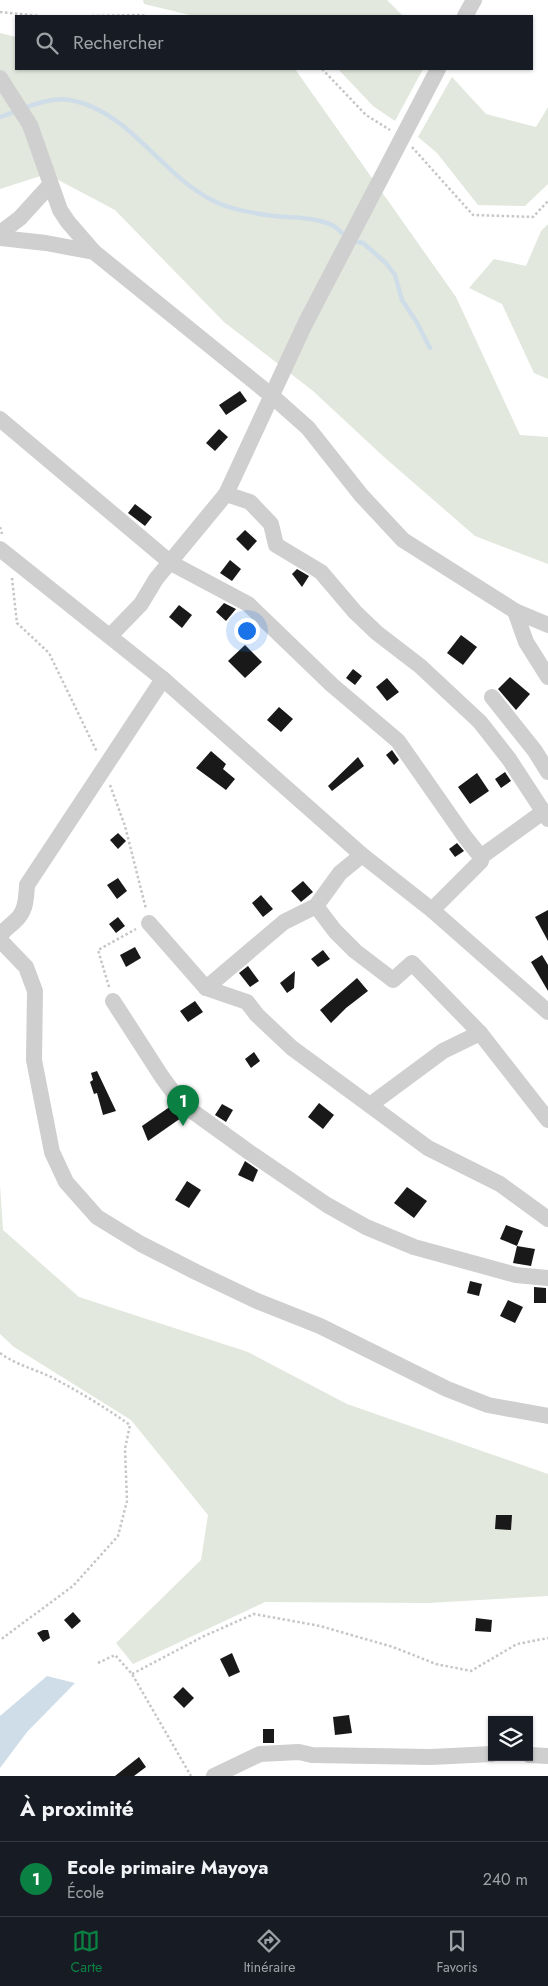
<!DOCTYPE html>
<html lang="fr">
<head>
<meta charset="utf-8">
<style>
  body { margin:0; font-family:Jost,sans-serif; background:#242831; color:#f1f3f6 }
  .controls { position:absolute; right:15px; bottom:15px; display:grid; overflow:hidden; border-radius:0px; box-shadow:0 1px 4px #0004 }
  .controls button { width:45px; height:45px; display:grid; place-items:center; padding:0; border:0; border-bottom:1px solid #363941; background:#171b24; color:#f1f3f6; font:25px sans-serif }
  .you { position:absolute; left:246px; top:630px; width:18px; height:18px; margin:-12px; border:4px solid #fff; border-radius:50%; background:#1a73e8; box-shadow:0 0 0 8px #1a73e833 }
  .badge { display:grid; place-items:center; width:32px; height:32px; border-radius:50%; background:#0b8043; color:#fff; font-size:16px; font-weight:700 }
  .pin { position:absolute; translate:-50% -41px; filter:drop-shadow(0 1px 2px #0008) }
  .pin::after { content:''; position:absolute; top:26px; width:18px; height:15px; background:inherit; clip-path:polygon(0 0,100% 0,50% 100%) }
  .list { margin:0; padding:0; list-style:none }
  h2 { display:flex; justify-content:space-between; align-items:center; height:65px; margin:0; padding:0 20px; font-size:21px }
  h2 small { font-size:16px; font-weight:400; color:#9ea1a6 }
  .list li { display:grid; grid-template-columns:32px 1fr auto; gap:15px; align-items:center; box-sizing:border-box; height:75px; padding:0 20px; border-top:1px solid #363941 }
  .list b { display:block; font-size:19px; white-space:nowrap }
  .list p { margin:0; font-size:16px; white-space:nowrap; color:#9ea1a6 }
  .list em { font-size:16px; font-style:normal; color:#9ea1a6 }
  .icon { flex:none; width:28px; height:28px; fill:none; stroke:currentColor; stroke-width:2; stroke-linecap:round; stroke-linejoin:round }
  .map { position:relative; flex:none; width:548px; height:1776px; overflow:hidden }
  .search { position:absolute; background:#171b24; box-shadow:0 1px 4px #0004; left:15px; right:15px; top:15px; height:55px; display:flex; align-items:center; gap:12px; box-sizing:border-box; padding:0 18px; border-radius:0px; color:#9ea1a6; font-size:19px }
  .sheet { height:140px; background:#171b24 }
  nav { display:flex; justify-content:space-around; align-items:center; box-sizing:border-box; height:70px; border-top:1px solid #363941; background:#171b24; font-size:14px; color:#9ea1a6 }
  nav a { display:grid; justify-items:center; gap:2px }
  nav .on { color:#0b8043 }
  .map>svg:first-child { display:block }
  .green { fill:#e2e8dd }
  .water { fill:#cfdde8 }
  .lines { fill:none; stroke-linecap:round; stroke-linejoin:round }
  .stream { stroke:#cfdde8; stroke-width:4.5 }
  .building { fill:#191919 }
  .path { stroke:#c6c6c6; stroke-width:2.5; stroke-dasharray:2.5 2.5; stroke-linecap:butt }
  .minor { stroke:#cfcfcf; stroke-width:16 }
</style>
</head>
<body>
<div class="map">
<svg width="548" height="1776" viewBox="0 0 548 1776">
  <rect width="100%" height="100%" fill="#fff"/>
  <g class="green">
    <polygon points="143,0 387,0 403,16 194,16 144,4"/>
    <polygon points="0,33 16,37 16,69 295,69 456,297 520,435 548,437 548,564 475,536 384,457 313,391 224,322 115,210 47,174 0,189"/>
    <polygon points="338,69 423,69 395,121 373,106"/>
    <polygon points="452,77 486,114 536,127 548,107 548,184 525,206 478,205 437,153 418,137"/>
    <polygon points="548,224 548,379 534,373 502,304 469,288 494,259 526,266 541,231"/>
    <polygon points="0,1185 3,1230 79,1297 248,1352 347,1404 548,1474 548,1596 428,1603 265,1602 133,1664 116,1643 201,1560 208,1515 131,1420 14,1347 0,1334"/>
  </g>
  <polygon class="water" points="47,1676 75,1683 27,1732 0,1768 0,1716"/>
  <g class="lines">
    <g class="stream">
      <path d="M0 117C21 110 47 96 70 100 130 111 160 174 212 200 230 210 254 213 274 216 294 218 316 217 334 226 338 229 342 233 346 237"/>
      <polyline points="352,241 363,243 386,263 395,275 402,300 416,321 430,348"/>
    </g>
  </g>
  <g class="building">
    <polygon points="240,391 247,401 226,415 219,405"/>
    <polygon points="219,429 228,437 215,451 206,443"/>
    <polygon points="135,504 152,517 145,526 128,513"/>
    <polygon points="245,530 257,541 248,551 236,539"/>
    <polygon points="230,560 241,569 232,581 220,573"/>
    <polygon points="297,569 309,576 302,587 292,574"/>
    <polygon points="224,603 236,609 226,621 216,612"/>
    <polygon points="179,605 192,615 182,628 169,617"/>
    <polygon points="461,635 477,647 463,665 447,653"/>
    <polygon points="245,645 262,662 245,678 228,661"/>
    <polygon points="353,669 362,676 355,685 346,678"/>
    <polygon points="510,677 530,694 516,710 498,689"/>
    <polygon points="387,678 399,692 387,701 376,687"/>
    <polygon points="279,707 293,719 281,732 267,720"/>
    <polygon points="392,750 399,760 394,765 386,755"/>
    <polygon points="211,751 226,764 223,769 235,779 226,790 196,768"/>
    <polygon points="358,757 364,766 332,791 328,786"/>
    <polygon points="505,772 511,781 501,788 495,779"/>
    <polygon points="477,773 489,791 470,804 458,787"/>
    <polygon points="118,833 126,841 118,849 110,840"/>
    <polygon points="457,843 464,851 455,857 449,849"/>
    <polygon points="118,878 127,891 117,899 107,885"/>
    <polygon points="303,881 313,892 301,902 291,891"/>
    <polygon points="261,895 273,909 263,917 252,903"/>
    <polygon points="548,910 548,941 535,917"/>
    <polygon points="118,917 125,926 116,933 109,924"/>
    <polygon points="135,947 141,958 126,967 120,955"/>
    <polygon points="323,950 330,959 318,967 311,959"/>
    <polygon points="542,955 548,965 548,991 531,962"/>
    <polygon points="248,966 259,981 250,987 239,973"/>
    <polygon points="295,971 294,988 287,993 280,983"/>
    <polygon points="357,978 368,991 346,1008 331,1023 320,1010"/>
    <polygon points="195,1001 203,1012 188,1022 180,1011"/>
    <polygon points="254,1052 260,1061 251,1068 245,1059"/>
    <polygon points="97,1071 116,1111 103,1115 97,1093 94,1094 90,1082 93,1080 91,1073"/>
    <polygon points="319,1103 334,1115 323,1129 308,1117"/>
    <polygon points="222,1104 233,1110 226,1122 215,1115"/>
    <polygon points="171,1106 181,1118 148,1141 142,1126"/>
    <polygon points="245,1161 258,1170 253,1182 238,1175"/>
    <polygon points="187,1181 201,1190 189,1208 175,1200"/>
    <polygon points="407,1187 427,1201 414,1218 394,1203"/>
    <polygon points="506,1225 523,1231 517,1246 500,1239"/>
    <polygon points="517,1246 535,1249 531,1266 513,1263"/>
    <polygon points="470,1281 482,1284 479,1296 467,1293"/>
    <polygon points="534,1287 546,1288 546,1303 534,1303"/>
    <polygon points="508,1300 523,1307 515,1323 500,1316"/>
    <polygon points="496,1515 512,1515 511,1530 495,1529"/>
    <polygon points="73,1612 81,1621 72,1629 64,1620"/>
    <polygon points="476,1618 492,1620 491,1632 475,1631"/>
    <polygon points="43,1630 48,1630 50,1638 43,1642 37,1633"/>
    <polygon points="232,1653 240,1672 229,1677 220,1659"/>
    <polygon points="183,1687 194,1698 184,1708 173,1697"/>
    <polygon points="349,1715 352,1733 335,1735 333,1717"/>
    <rect x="263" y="1729" width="11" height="14"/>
    <polygon points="139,1757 146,1767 134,1776 115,1776"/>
  </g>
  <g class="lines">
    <g class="path">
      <polyline points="0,12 39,16"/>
      <polyline points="92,16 140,15 146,16"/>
      <polyline points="322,69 366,115 390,130"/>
      <polyline points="412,147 473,215 533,217 548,201"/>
      <polyline points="0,527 2,534"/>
      <polyline points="12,578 17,623 49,653 97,752"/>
      <polyline points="110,785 125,826 146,909"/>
      <polyline points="109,987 98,950 136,929"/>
      <path d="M0 1353C16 1365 35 1369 53 1378 80 1392 106 1408 130 1425L125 1449 127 1501 118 1536 73 1586 0 1640"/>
      <polyline points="98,1663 115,1655 132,1674 191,1776"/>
      <polyline points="132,1674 204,1636 254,1614 320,1626 393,1647 436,1664 471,1671 517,1644 548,1638"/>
    </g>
    <g class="minor">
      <polyline points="465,16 474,0"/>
      <polyline points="0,78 30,125 60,210 68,222 94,252"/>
      <polyline points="0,233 20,218 50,185"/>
      <polyline points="0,238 46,243 94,252 272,396 308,428 361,495 403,540 515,611 548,625"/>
      <polyline points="0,419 171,563 248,604 332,685 398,741 465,837 477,852 482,856"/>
      <polyline points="226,494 250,502 271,524 276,545 321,572 355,612 377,633 420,666 480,722 509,759 548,819"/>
      <polyline points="0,549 163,679 362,855 432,910 548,1012"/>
      <polyline points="515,611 526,642 548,677"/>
      <polyline points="110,636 141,604 156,579 226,494 305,324 438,69"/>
      <polyline points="492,697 535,751 548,772"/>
      <polyline points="316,906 335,931 355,951 393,980 412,963 480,1033 548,1120"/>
      <polyline points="432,910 481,861 482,856 543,812"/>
      <polyline points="149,923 206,988 247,1002 257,1015 292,1048 428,1148 500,1184 548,1219"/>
      <path d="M0 937C3 930 9 927 14 922 26 912 26 900 27 885L163 679"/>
      <polyline points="0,940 26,967 35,991 34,1060 52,1152 66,1182 97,1217 141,1244 196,1272 257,1301 320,1326 447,1389 488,1405 548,1416"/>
      <polyline points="206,988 284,922 316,906 340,873 362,855"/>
      <polyline points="113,1001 162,1077 181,1103 249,1152 327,1205 366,1227 414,1247 516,1275 548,1278"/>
      <polyline points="370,1105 443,1051 480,1033"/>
      <polyline points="529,1755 548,1756"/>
      <polyline points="214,1776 260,1754 299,1752 312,1755 431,1757 492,1754"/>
    </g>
  </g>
</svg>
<div class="controls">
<button><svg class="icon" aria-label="layers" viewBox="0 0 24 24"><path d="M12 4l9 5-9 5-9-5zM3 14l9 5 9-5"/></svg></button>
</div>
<div class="you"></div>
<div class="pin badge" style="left:183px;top:1126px">1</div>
<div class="search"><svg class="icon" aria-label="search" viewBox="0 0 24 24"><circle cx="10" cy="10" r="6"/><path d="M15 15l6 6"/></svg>Rechercher</div>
</div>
<section class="sheet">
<h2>À proximité<small></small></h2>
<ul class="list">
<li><span class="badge">1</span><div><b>Ecole primaire Mayoya</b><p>École</p></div><em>240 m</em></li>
</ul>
</section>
<nav>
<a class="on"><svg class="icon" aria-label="map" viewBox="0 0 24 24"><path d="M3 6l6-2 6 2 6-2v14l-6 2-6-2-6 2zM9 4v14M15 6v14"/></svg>Carte</a>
<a><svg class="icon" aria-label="directions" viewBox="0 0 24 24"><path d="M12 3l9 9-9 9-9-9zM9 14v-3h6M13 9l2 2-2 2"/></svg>Itinéraire</a>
<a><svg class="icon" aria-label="saved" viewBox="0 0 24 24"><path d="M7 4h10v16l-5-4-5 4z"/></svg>Favoris</a>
</nav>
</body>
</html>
